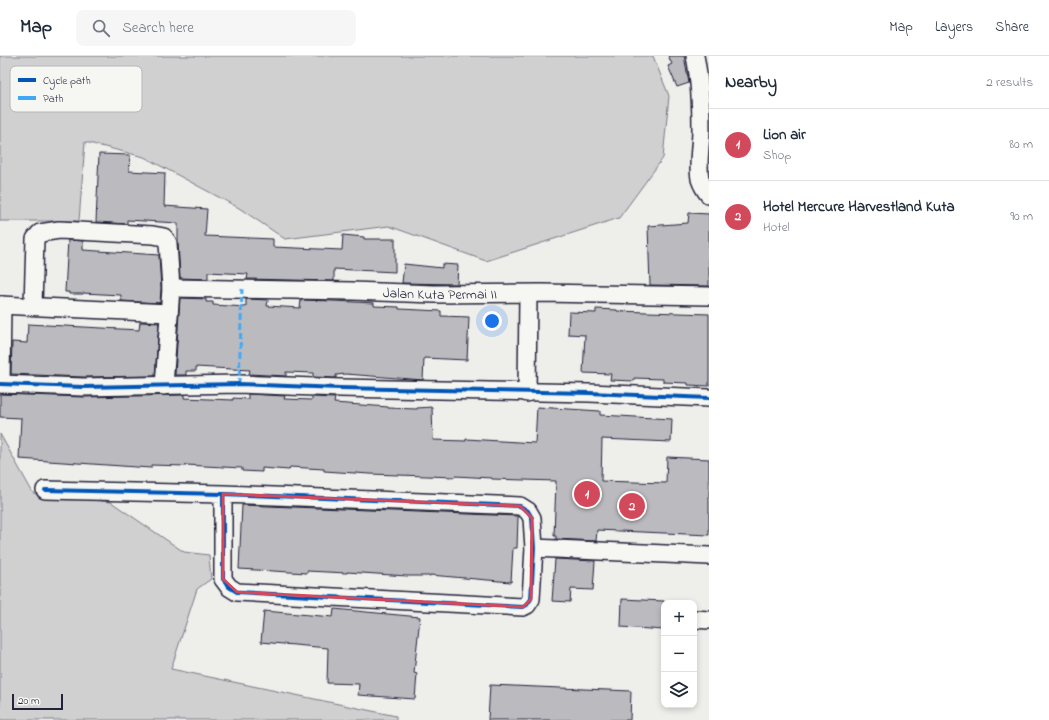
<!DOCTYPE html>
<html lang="en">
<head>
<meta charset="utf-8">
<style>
  body { margin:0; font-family:"Indie Flower",sans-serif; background:#f6f6f7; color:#1f2937 }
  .controls { position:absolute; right:12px; bottom:12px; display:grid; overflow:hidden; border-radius:8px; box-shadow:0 2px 6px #0003 }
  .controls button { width:36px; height:36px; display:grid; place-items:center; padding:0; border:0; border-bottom:1px solid #e0e1e3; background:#fff; color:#1f2937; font:20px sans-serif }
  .scale { position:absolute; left:12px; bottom:10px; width:51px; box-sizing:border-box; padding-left:4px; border:2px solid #22223b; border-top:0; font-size:11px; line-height:14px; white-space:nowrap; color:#22223b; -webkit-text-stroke:3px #f6f6f2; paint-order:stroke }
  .you { position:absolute; left:492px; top:265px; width:14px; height:14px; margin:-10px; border:3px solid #fff; border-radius:50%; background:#1a73e8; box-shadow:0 0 0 6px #1a73e833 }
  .badge { display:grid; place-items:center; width:26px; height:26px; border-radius:50%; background:#d1495b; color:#fff; font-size:13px; font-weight:700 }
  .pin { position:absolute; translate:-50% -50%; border:2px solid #fff; box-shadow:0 1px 4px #0006 }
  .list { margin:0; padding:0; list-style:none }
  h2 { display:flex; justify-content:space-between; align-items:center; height:52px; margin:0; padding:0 16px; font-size:17px }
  h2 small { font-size:13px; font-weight:400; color:#747a83 }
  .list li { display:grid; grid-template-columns:26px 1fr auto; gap:12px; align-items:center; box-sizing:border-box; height:72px; padding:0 16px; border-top:1px solid #e0e1e3 }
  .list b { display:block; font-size:15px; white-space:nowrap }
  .list p { margin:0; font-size:13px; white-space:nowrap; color:#747a83 }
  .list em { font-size:13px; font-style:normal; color:#747a83 }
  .icon { flex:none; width:22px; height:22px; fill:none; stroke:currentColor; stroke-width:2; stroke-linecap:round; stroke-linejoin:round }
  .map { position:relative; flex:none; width:709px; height:664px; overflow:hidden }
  header { display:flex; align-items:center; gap:24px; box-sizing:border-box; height:56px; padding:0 20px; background:#fff; border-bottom:1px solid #e0e1e3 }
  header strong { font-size:19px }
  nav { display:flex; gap:22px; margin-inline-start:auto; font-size:14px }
  .search { width:280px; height:36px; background:#f6f6f7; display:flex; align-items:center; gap:10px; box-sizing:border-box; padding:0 14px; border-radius:8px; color:#747a83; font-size:15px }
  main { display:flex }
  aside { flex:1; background:#fff }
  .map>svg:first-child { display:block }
  .green { fill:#d0d0d1; stroke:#797986 }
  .building { fill:#bbbbbf; stroke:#22223b }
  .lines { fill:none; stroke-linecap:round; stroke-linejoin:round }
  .minor-casing { stroke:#22223b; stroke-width:20 }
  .minor { stroke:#f6f6f2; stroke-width:17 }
  .quiet { stroke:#3fa9f5; stroke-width:3; stroke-dasharray:6 3; stroke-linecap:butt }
  .cycleway-casing { stroke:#f6f6f2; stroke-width:6 }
  .cycleway { stroke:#0057b8; stroke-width:4 }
  .marked { fill:none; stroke:#d1495b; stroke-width:3; stroke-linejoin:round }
  .labels { text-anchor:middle; stroke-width:3; stroke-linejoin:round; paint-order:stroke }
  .street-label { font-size:14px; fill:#22223b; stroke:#f6f6f2 }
  .key { fill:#f6f6f2; stroke:#b6b6bb; stroke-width:1 }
  .key-label { font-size:11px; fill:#22223b }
</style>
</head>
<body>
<header>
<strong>Map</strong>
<div class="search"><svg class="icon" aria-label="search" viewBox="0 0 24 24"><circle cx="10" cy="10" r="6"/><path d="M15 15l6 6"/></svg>Search here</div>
<nav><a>Map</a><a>Layers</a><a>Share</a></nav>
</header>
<main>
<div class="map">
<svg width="709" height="664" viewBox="0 0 709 664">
  <rect width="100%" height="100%" fill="#eeeeeb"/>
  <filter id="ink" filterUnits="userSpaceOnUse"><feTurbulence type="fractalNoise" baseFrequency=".025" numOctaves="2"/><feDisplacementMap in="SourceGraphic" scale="8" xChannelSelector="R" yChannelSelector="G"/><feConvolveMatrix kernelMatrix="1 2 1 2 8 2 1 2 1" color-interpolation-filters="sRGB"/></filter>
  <g filter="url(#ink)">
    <g class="green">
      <polygon points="0,0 653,0 669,40 663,102 619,162 486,205 389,170 285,183 239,152 144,101 85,86 79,165 0,165"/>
      <polygon points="0,378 33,437 111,446 184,496 209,499 211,523 197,533 171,613 396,660 396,664 0,664"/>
    </g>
    <g class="building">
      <polygon points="668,0 684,0 689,27 677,31 668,10 672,8"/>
      <polygon points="99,98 130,99 129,115 165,117 164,150 207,153 205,180 273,183 273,191 342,194 343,179 364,181 364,183 395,183 395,216 334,213 334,225 247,223 248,218 208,216 208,223 180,222 178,185 178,167 127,164 127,168 96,166"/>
      <polygon points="689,157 709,158 709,230 650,229 648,170 688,167"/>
      <polygon points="68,184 83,185 83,194 159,199 161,232 160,247 121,245 121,239 83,237 83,238 69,238 69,236 65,236"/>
      <polygon points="404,208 442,212 442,208 458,209 457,228 402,227"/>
      <polygon points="180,242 206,243 206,246 213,246 213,249 246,251 246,243 268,244 267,250 300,252 301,244 333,245 374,247 374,250 399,251 399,253 441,255 441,260 469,261 467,304 424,302 423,324 346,318 336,319 336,322 313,321 313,317 286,316 286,320 249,318 250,314 196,311 196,315 186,315 186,319 175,319"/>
      <polygon points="596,253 617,254 617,255 709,258 709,330 688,329 688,327 663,326 663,323 634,322 634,325 610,324 611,318 583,317 585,279 568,278 569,256 596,257"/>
      <polygon points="140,266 159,267 155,320 83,321 11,318 12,286 27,287 28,268 139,274"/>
      <polygon points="0,338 83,341 184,339 184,342 233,344 233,342 248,343 248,338 285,340 284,343 312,344 312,341 335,342 334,347 388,351 388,352 417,353 417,352 432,351 433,384 466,385 466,383 535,387 537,351 600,355 600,359 672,363 671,386 602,383 601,425 666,427 667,401 709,403 709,479 597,474 596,485 556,483 556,480 554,480 556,425 492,423 492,422 455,420 455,421 370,418 324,415 324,413 290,411 289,414 262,412 262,416 242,415 242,412 186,409 186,410 151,409 151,412 19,403 21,362 0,361"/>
      <polygon points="242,449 517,460 518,461 517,492 513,492 511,526 430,519 430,520 407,520 347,516 347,517 307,515 307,517 239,513"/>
      <polygon points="555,503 595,505 593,534 571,533 570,546 552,545"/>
      <polygon points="622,543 664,545 664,574 621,571"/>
      <polygon points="334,553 420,561 414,617 417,618 415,643 358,639 359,628 327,627 328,592 261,586 264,555 333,561"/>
      <polygon points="490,629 631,635 630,664 488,664"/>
    </g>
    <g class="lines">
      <g class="minor-casing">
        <g id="minor">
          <path d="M695 0C700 24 701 49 701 74 701 90 697 107 700 123 702 129 705 134 709 139"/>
          <path id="s1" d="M171 232 352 235 434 238 542 237 709 240"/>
          <polyline points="0,249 169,257"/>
          <polyline points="33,250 35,183 40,177 59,174 153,179 164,181 168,187 171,232 164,330"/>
          <polyline points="0,328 83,331 239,328 340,332 589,337 709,342"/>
          <polyline points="1,328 2,249"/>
          <polyline points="527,337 528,238"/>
          <polyline points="45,434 223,438 520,450 528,455 532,462 534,492 531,543 527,549 523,551 237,536 229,531 223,523 223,438"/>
          <polyline points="534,492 709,500"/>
          <polyline points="694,563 709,564"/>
        </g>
      </g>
      <use href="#minor" class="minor"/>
      <polyline class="quiet" points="239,328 242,233"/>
      <g class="cycleway-casing">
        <g id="cycleway">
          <polyline points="0,328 83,331 239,328 340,332 589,337 709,342"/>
          <polyline points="45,434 223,438 520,450 528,455 532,462 534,492 531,543 527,549 523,551 237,536 229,531 223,523 223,438"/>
        </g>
      </g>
      <use href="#cycleway" class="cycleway"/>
    </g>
  </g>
  <path class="marked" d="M223 438 520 450 532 462 531 543 523 551 237 536 223 523Z"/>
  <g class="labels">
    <g class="street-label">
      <text dy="5" stroke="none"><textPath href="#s1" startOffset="269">Jalan Kuta Permai II</textPath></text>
    </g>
  </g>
  <rect x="10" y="10" width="132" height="46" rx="6" class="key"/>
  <rect x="18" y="22" width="18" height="4" fill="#0057b8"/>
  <rect x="18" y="40" width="18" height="4" fill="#3fa9f5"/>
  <g class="key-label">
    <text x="43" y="28">Cycle path</text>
    <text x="43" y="46">Path</text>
  </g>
</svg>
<div class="controls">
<button>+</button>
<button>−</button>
<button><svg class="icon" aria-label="layers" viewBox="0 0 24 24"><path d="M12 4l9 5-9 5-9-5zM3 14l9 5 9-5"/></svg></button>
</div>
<div class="scale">20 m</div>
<div class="you"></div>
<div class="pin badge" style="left:587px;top:438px">1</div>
<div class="pin badge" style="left:632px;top:450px">2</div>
</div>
<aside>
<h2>Nearby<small>2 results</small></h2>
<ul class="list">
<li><span class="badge">1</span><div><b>Lion air</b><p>Shop</p></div><em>80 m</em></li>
<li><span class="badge">2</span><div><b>Hotel Mercure Harvestland Kuta</b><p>Hotel</p></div><em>90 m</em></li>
</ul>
</aside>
</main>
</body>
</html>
